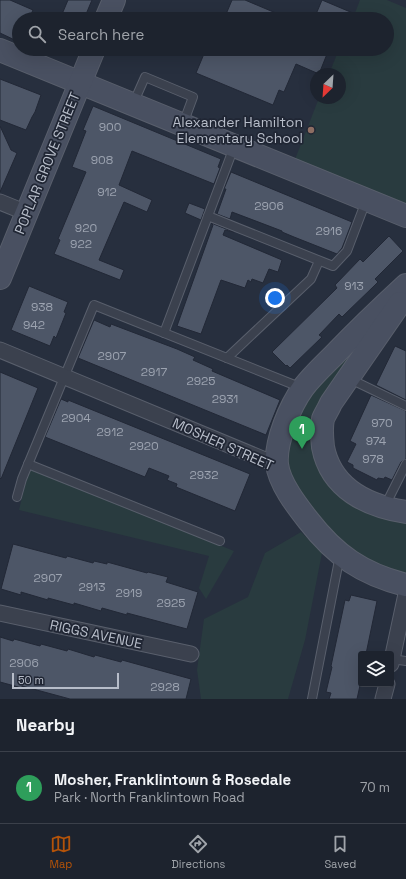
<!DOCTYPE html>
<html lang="en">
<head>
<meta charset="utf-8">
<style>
  body { margin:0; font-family:"Space Grotesk",sans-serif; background:#2a2f3a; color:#f1f3f6 }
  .controls { position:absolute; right:12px; bottom:12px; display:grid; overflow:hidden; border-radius:4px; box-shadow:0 4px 16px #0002 }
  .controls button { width:36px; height:36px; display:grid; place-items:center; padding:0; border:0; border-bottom:1px solid #3b404a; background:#1d232e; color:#f1f3f6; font:20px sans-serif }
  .compass { position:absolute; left:310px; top:68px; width:36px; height:36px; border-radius:50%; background:#1d232e; box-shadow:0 4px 16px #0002; rotate:205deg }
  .scale { position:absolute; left:12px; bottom:10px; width:107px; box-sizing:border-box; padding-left:4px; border:2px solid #b7bdc9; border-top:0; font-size:11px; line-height:14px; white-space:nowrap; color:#b7bdc9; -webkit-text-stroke:3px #202634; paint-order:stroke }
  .you { position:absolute; left:275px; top:298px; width:14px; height:14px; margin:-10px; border:3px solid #fff; border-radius:50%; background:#1a73e8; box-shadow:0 0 0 6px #1a73e833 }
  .badge { display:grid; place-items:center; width:26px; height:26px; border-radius:50%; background:#b45309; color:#fff; font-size:13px; font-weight:700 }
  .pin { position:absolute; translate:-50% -33px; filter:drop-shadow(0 1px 2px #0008) }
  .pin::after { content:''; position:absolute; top:21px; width:14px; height:12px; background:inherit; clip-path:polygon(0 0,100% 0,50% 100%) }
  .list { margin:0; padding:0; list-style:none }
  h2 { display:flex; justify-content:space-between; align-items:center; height:52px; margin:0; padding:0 16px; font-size:17px }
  h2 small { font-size:13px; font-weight:400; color:#a0a4aa }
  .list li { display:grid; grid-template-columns:26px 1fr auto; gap:12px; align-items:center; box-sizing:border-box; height:72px; padding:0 16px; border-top:1px solid #3b404a }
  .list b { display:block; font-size:15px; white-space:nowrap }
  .list p { margin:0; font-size:13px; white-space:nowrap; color:#a0a4aa }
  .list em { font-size:13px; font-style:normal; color:#a0a4aa }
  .icon { flex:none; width:22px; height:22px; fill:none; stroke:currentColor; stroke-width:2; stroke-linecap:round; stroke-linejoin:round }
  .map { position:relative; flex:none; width:406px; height:699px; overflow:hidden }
  .search { position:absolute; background:#1d232e; box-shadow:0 4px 16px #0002; left:12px; right:12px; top:12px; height:44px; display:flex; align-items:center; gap:10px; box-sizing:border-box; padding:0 14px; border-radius:22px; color:#a0a4aa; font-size:15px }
  .sheet { height:124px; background:#1d232e }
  nav { display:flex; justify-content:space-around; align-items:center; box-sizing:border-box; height:56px; border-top:1px solid #3b404a; background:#1d232e; font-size:11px; color:#a0a4aa }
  nav a { display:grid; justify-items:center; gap:2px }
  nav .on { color:#b45309 }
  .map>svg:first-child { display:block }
  .green { fill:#293b3f }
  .building { fill:#4d5667; stroke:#222836 }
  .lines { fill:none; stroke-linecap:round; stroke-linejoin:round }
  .lane-casing { stroke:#595f6c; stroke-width:10 }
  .street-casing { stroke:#595f6c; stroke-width:17 }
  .secondary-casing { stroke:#595f6c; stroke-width:24 }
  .lane { stroke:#3b414e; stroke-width:8 }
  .street { stroke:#3b414e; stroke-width:15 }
  .secondary { stroke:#495061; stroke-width:22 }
  .education-dot { fill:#8d6e63; stroke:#202634; stroke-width:1.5 }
  .labels { text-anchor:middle; stroke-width:3.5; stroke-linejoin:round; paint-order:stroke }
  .number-label { font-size:12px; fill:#9ca3b0 }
  .poi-label { font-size:14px; fill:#b7bdc9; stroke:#202634; text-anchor:end }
  .street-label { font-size:14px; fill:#b7bdc9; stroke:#202634 }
</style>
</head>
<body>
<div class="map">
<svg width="406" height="699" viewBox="0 0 406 699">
  <rect width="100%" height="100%" fill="#272f3e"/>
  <g class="green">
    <polygon points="360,0 387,0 406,8 406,206 294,162 319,98 340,98 340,74 329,74 339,49 387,49 387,19 350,19 353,12 355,13"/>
    <polygon points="377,323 319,418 345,498 379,518 406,522 406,579 389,575 330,536 293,486 286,467 286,446 296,421 319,381"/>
    <polygon points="29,468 234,551 206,599 199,588 209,556 19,510"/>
    <polygon points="301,532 322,553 305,640 288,699 201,699 197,670 204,619 248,597 265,553"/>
  </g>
  <g class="building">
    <polygon points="0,0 10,0 33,10 29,19 19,19 19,42 0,33"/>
    <polygon points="68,0 92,0 84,19 60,19"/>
    <polygon points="232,0 245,0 290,19 224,19"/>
    <polygon points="322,0 367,19 314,19"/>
    <polygon points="206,49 329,49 319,74 296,64 284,92 279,90 273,105 196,73"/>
    <polygon points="0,79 41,95 35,112 32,117 26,130 0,120"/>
    <polygon points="93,106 221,159 218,167 220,168 214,184 132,151 119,185 152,200 147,212 124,202 99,260 124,270 120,280 54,254 60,240 58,239 86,172 72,167 86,131 83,130"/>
    <polygon points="0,126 11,150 17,153 0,192"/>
    <polygon points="231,172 352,222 342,248 337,254 294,237 282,232 282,231 232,212 230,219 217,214 226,189 224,189"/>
    <polygon points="189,203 205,209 201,220 185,213"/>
    <polygon points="211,223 234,232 225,230 223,235 282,260 278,272 269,269 263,283 252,279 251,282 248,280 245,288 221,280 201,334 177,326 213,225"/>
    <polygon points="389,236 403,251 375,279 378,282 374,286 342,317 339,314 319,335 322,337 290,368 287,365 286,366 272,352 337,288 335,285 360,259 363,262"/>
    <polygon points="29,286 68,302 64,312 66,313 56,338 54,336 50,346 11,330"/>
    <polygon points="94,320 110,327 111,324 177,349 195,357 193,360 213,369 212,371 280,400 266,435 78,358"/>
    <polygon points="395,346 406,351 406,400 376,385"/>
    <polygon points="0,372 38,388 1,479 0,478"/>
    <polygon points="371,395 406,411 406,459 401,462 392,480 385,477 384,479 378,478 377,480 353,468 353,465 347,462 356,444 350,441"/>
    <polygon points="61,399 68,402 68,400 250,474 235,511 176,487 177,484 167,480 169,476 149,468 145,477 45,437"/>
    <polygon points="13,544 66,558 67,556 93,563 94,561 107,564 107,562 147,573 148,572 168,577 166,582 198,592 187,629 127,613 127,615 102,608 101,611 74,603 74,605 48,598 48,600 21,592 21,595 1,589"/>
    <polygon points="351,595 377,601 366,654 361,654 361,681 357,699 329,699 331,693 326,692 332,667 331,666 345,600 349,601"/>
    <polygon points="0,637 13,641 14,639 40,646 41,644 67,651 68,649 94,657 95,655 121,662 122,660 191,679 186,699 70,699 22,686 22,688 0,682"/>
  </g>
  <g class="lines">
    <g class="lane-casing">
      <g id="lane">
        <polyline points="133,104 145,77 193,97 183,124"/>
        <polyline points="208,216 333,266 347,251 366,201"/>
        <polyline points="164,333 234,147"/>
        <polyline points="227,358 311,279 319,261"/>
        <polyline points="348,378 406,406"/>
        <polyline points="28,464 220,541"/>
        <polyline points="17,497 22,479 94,305 302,388"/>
        <polyline points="385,506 406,464"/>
        <polyline points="392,659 406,661"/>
        <polyline points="312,699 340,555"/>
      </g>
    </g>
    <g class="street-casing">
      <g id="street">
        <polyline points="0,202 27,213"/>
        <polyline points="0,350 277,465"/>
        <polyline points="0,613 191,654"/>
        <polyline points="391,664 406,594"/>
        <polyline points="383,699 387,684"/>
      </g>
    </g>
    <g class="secondary-casing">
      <g id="secondary">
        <polyline points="106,19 114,0"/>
        <polyline points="0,50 406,216"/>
        <polyline points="0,278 94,49"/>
        <path d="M406 285C381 308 357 331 334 355 324 365 312 376 303 388 290 406 275 442 277 464 279 483 297 506 308 520 335 555 362 574 406 585"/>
        <path d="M400 303 331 403C329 408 325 414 323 419 321 428 322 438 323 447 331 489 368 506 406 512"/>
      </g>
    </g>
    <use href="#lane" class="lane"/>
    <use href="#street" class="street"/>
    <use href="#secondary" class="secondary"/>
  </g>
  <circle class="education-dot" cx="311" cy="130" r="4"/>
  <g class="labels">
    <g class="number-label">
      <text x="110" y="131">900</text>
      <text x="102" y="164">908</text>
      <text x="107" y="196">912</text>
      <text x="269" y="210">2906</text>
      <text x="86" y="232">920</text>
      <text x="329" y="235">2916</text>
      <text x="81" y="248">922</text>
      <text x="354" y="290">913</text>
      <text x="42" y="311">938</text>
      <text x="34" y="329">942</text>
      <text x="112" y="360">2907</text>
      <text x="154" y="376">2917</text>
      <text x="201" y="385">2925</text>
      <text x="225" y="403">2931</text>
      <text x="76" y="422">2904</text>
      <text x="382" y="427">970</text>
      <text x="110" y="436">2912</text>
      <text x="376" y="445">974</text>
      <text x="144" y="450">2920</text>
      <text x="373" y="463">978</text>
      <text x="204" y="479">2932</text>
      <text x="48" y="582">2907</text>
      <text x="92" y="591">2913</text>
      <text x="129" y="597">2919</text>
      <text x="171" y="607">2925</text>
      <text x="24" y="667">2906</text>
      <text x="165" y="691">2928</text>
    </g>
    <g class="poi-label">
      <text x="303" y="127">Alexander Hamilton<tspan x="303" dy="16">Elementary School</tspan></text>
    </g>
    <g class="street-label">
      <text transform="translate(47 163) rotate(-68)" y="5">POPLAR GROVE STREET</text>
      <text transform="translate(223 444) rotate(24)" y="5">MOSHER STREET</text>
      <text transform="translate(96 634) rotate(12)" y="5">RIGGS AVENUE</text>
    </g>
  </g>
</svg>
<div class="controls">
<button><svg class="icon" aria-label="layers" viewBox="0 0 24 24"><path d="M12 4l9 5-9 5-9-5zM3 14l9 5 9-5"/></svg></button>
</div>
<svg class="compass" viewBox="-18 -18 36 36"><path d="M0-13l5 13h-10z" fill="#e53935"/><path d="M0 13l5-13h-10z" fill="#a0a4aa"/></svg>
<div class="scale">50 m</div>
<div class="you"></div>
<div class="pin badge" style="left:302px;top:449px;background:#2e9e5b">1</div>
<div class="search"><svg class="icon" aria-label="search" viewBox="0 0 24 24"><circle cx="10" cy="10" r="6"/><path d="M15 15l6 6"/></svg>Search here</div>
</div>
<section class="sheet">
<h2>Nearby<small></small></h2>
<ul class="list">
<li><span class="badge" style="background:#2e9e5b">1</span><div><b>Mosher, Franklintown &amp; Rosedale</b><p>Park · North Franklintown Road</p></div><em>70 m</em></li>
</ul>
</section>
<nav>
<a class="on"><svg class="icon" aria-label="map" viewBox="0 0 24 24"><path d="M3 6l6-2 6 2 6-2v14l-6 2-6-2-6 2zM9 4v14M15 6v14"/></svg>Map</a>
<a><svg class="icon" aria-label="directions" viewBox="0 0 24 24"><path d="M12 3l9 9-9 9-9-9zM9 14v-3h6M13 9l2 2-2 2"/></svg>Directions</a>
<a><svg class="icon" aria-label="saved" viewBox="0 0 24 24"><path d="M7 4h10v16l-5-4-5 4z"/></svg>Saved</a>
</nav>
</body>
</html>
